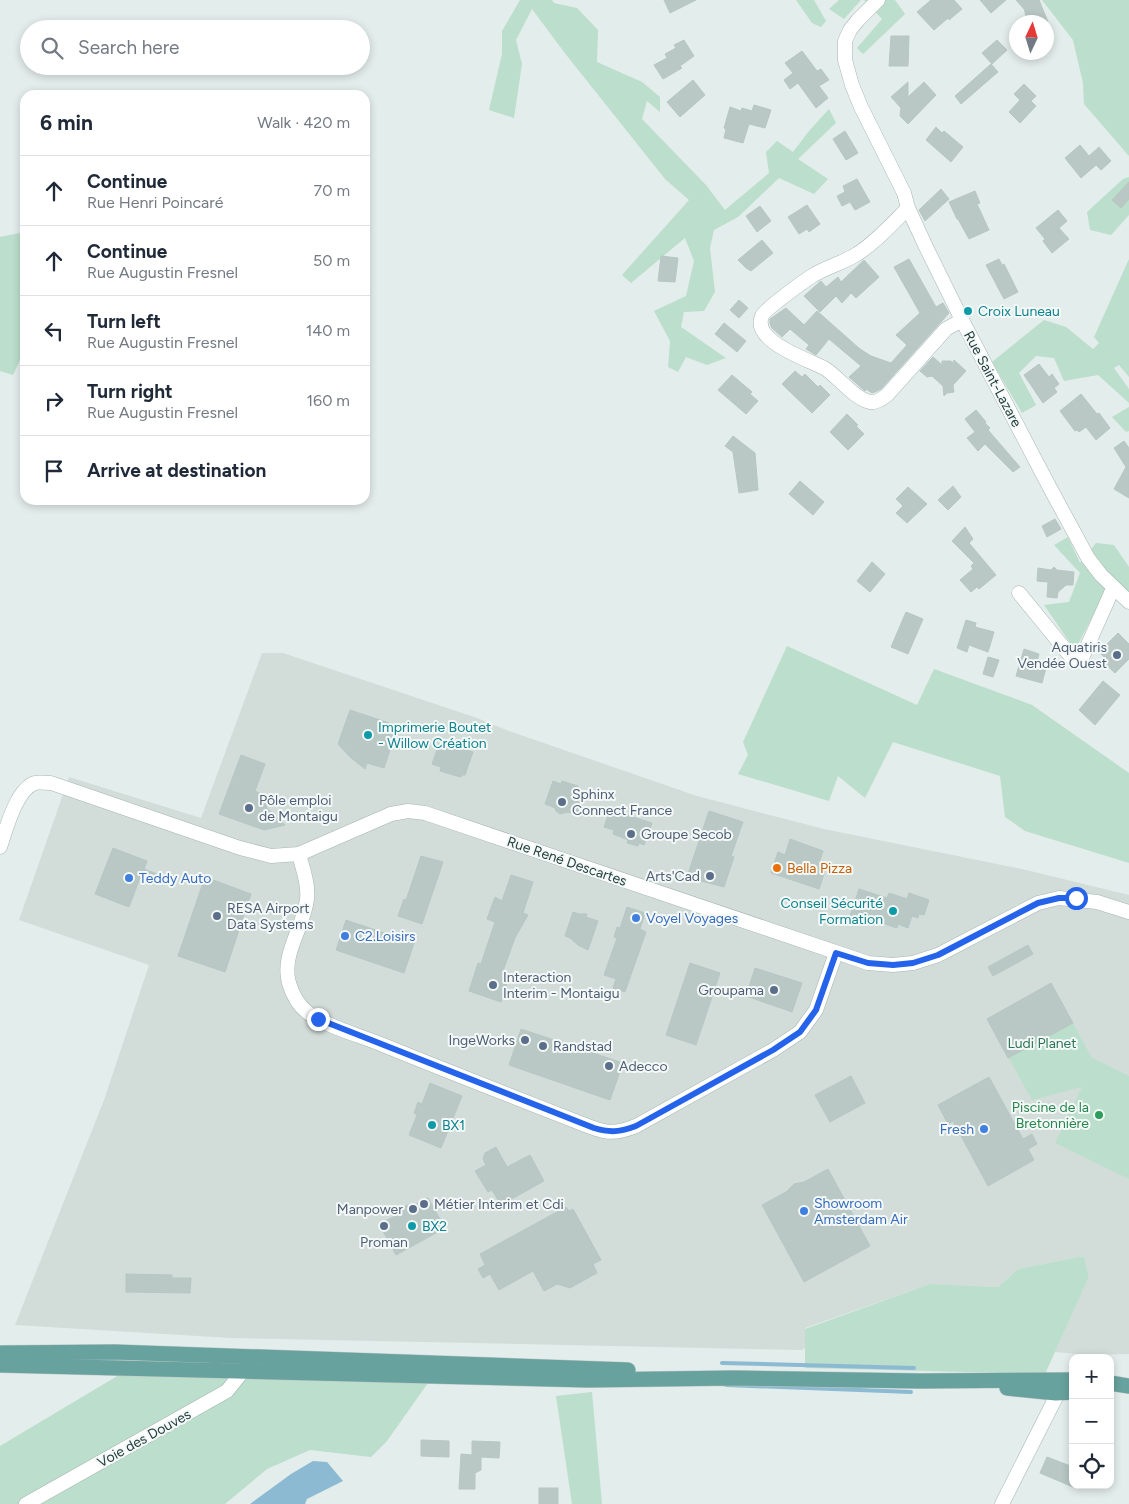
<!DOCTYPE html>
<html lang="en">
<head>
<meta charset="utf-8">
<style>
  body { margin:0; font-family:Figtree,sans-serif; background:#f2f2f3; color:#1f2937 }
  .controls { position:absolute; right:15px; bottom:15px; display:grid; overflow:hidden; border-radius:10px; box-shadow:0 2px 8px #0003 }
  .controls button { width:45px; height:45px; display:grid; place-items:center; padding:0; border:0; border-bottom:1px solid #e0e1e3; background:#fff; color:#1f2937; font:25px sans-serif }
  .compass { position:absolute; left:1009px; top:15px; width:45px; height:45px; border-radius:50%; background:#fff; box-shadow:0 2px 8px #0003; rotate:4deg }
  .stop { position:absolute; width:15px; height:15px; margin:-11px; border:4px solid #2563eb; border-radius:50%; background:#fff }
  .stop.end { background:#2563eb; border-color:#fff; box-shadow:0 1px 5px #0008 }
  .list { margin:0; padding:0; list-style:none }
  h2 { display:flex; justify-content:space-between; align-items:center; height:65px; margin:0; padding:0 20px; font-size:21px }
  h2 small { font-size:16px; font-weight:400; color:#747a83 }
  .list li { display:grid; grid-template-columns:32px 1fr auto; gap:15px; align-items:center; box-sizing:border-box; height:70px; padding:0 20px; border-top:1px solid #e0e1e3 }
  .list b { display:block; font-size:19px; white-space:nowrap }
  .list p { margin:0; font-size:16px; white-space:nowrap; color:#747a83 }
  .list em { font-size:16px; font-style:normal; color:#747a83 }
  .icon { flex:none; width:28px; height:28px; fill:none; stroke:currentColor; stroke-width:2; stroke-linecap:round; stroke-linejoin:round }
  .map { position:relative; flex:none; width:1129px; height:1504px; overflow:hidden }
  .search { position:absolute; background:#fff; box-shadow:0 2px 8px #0003; left:20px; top:20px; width:350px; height:55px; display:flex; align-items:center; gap:12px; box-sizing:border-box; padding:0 18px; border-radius:28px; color:#747a83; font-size:19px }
  .panel { position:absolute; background:#fff; box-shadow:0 2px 8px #0003; left:20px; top:90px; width:350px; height:415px; border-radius:15px }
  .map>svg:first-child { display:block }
  .built { fill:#d2ddda }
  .green { fill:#bcdecc }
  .water { fill:#8cbad2 }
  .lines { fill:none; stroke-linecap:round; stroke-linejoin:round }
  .stream { stroke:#8cbad2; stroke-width:4 }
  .building { fill:#b9c8c4; stroke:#b6c7c3 }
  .minor-casing { stroke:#a6b5b3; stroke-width:15 }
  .major-casing { stroke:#c1c9c8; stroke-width:16 }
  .minor { stroke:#fff; stroke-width:14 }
  .major { stroke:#68a29e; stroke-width:15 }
  .route { stroke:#2563eb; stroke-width:6 }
  .culture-dot { fill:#0f9aa8; stroke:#f4f9f8; stroke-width:2 }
  .service-dot { fill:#5c6f8a; stroke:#f4f9f8; stroke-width:2 }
  .food-dot { fill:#e8710a; stroke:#f4f9f8; stroke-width:2 }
  .shop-dot { fill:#3f7fe0; stroke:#f4f9f8; stroke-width:2 }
  .leisure-dot { fill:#2e9e5b; stroke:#f4f9f8; stroke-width:2 }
  .labels { text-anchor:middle; stroke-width:4; stroke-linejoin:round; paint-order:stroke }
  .culture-label { font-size:14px; fill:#0d838f; stroke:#f4f9f8; text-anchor:start }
  .street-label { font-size:14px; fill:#233f3c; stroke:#f4f9f8 }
  .service-label { font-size:14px; fill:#4e5e75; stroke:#f4f9f8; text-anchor:start }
  .food-label { font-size:14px; fill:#c56008; stroke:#f4f9f8; text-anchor:start }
  .shop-label { font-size:14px; fill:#366cbe; stroke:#f4f9f8; text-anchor:start }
  .park-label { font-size:14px; fill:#2d7657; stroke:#f4f9f8 }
  .leisure-label { font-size:14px; fill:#27864d; stroke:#f4f9f8; text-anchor:end }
</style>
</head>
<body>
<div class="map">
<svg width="1129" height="1504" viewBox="0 0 1129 1504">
  <rect width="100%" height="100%" fill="#e3edeb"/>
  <polygon class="built" points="262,653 283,653 477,718 509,731 697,796 824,829 1022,869 1129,895 1129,1354 1088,1355 1055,1352 1089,1277 1084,1256 1018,1269 998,1287 930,1284 805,1328 805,1348 802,1350 231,1338 15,1325 104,1100 149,965 19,920 69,777 201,818"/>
  <g class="green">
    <polygon points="520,0 552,0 554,3 577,8 598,30 597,62 642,82 660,97 660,112 647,101 642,119 706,185 725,210 769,173 766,152 777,141 793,152 809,131 829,109 836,123 798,159 828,179 814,194 779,178 738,217 714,230 710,248 715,292 704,311 684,312 681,327 726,358 707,365 686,357 678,372 668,367 670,341 654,311 686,296 694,261 685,238 631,283 622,275 689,200 665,179 564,52 532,9 516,40 522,64 514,118 489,110 502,54 502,31"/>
    <polygon points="796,0 814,0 826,21 821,27 812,23"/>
    <polygon points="839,0 861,0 844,19 829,9"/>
    <polygon points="864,0 895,0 905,14 863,54 857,48 882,19"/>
    <polygon points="1042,0 1129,0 1129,156 1084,104 1083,83 1073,40"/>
    <polygon points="1129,177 1129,215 1111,235 1090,230 1087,212 1123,179"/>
    <polygon points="25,232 25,349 13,375 0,371 0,237"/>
    <polygon points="1129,259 1129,377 1119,365 1114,368 1129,389 1129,403 1098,375 1064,381 1054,358 1036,356 1019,373 1036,405 1022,413 992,362 1044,320 1066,327 1093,349 1099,343 1094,337"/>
    <polygon points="1129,407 1129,431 1126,432 1112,417"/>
    <polygon points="1068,537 1080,563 1096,543 1114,545 1129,567 1129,593 1103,596 1075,650 1044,605 1069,602 1080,573 1054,545"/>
    <polygon points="787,646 917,705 934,669 1032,705 1129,773 1129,863 1025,831 1005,817 1000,776 893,742 865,798 838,776 829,801 738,774 748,755 743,742"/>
    <polygon points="1051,983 1092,1058 1129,1076 1129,1179 1055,1143 1082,1087 1032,1100 987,1019"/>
    <polygon points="1084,1256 1089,1277 1045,1374 805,1368 805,1329 930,1284 998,1287 1018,1269"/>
    <polygon points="124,1372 430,1380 387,1441 371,1457 310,1450 267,1469 225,1504 0,1504 0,1446"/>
    <polygon points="592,1392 602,1504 572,1504 556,1396"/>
  </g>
  <polygon class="water" points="313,1461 327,1462 343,1481 307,1499 305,1504 250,1504 291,1474"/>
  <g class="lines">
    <g class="stream">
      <polyline points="722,1363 914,1368"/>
      <polyline points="726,1385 911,1392"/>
    </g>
  </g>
  <g class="building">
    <polygon points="664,0 696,0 670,13"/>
    <polygon points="931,0 954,0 962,9 949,20 948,18 934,30 917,12"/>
    <polygon points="980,0 1006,0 991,13"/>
    <polygon points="1016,0 1039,0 1048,22 1028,22 1024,9"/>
    <polygon points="891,36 909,36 908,66 889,66"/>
    <polygon points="684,40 694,56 680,66 682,68 663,79 654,65 667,58 665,54 676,48 674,45"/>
    <polygon points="997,40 1007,50 992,64 982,53"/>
    <polygon points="802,51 817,71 821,69 829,80 819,86 828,98 816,108 798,83 790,89 784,80 793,73 785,63"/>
    <polygon points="991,64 998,72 961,104 955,96"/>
    <polygon points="693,80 705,95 680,117 667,102"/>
    <polygon points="908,82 908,97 924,82 936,95 908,124 900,116 901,108 891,97"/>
    <polygon points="1024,84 1036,96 1031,101 1036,106 1020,123 1009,112 1020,100 1014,94"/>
    <polygon points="754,105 771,110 765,128 749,124 743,143 724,138 726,129 724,128 730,107 741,111 742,108 752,111"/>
    <polygon points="936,127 942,133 944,131 963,147 951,162 926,140"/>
    <polygon points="845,131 858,153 846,160 833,139"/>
    <polygon points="1080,145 1089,156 1099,147 1111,161 1101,170 1096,165 1081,178 1065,158"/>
    <polygon points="857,179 870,202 855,210 850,202 842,206 837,196 845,192 843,186"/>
    <polygon points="1129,182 1129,199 1121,208 1112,200"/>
    <polygon points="941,189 949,199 925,221 919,210"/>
    <polygon points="975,191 980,203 977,204 989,230 969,239 958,219 957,219 949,202"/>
    <polygon points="807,205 820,224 809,232 807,229 799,234 788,217"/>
    <polygon points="760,206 771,221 757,232 746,216"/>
    <polygon points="1058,210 1067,221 1059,228 1069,239 1052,253 1043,241 1045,239 1036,228"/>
    <polygon points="762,240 773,253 751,271 746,268 738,260"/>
    <polygon points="661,256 678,258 675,282 658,281"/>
    <polygon points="909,259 936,307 943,303 949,313 881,389 875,392 872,393 866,389 865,391 849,377 861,366 829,339 816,355 806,349 809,345 790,329 782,337 772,328 770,324 770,319 786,308 804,325 817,311 860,349 871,356 891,363 907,345 896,335 920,313 894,267"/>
    <polygon points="999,259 1002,265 1004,264 1018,292 1004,299 986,265"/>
    <polygon points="864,260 879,277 856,298 851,293 842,303 836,296 820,312 804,296 821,281 826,287 838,277 841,282"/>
    <polygon points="739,300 748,308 739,318 730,310"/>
    <polygon points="724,323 746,341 737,352 715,334"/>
    <polygon points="933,357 942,365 942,361 951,361 952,364 954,360 966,371 953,385 954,392 947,393 944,396 943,386 932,376 927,377 920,371"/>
    <polygon points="1039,364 1049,377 1052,374 1059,384 1054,388 1057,392 1043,403 1024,375"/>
    <polygon points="795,371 802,377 805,374 818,387 820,385 830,395 812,413 782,384"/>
    <polygon points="732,375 752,392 750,394 758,401 746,414 718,390"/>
    <polygon points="1081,394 1097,414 1099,413 1110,428 1096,440 1086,427 1079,432 1077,430 1075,431 1060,411"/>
    <polygon points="976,410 986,422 985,423 990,428 988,430 1020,467 1013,472 985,444 978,451 967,438 975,432 965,419"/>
    <polygon points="847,414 858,425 856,426 864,434 848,450 830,432"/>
    <polygon points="733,436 755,453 758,490 739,493 733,452 725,446"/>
    <polygon points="1124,441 1129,448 1129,498 1114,489 1126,467 1114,448"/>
    <polygon points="800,481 824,502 813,515 789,494"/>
    <polygon points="953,486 961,497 948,510 938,500"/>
    <polygon points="908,487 927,504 907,523 896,513 903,506 896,499"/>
    <polygon points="1055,519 1061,529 1047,537 1042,526"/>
    <polygon points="965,527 973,539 969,543 996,575 979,589 977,587 971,592 960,580 973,569 971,566 974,563 952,541"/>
    <polygon points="872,562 885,574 870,592 857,581"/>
    <polygon points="1054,567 1057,570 1074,572 1073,585 1066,585 1058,592 1057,598 1047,597 1048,582 1037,581 1038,568 1051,570"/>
    <polygon points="906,612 923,619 908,654 891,647"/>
    <polygon points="966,620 976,623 975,627 994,632 988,652 969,645 967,652 957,648"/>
    <polygon points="1118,633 1129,644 1129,659 1115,673 1101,660 1104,657 1099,652"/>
    <polygon points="1024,649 1039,654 1036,665 1046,668 1042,683 1016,676"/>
    <polygon points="988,657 999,660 993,677 983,674"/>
    <polygon points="1103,681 1120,695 1095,725 1079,710"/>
    <polygon points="350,710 398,726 384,768 367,763 365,769 350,757 338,744"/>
    <polygon points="440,741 473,752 465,775 462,775 461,777 453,775 440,771 441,767 432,764"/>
    <polygon points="241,755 265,764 255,791 271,799 266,807 285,825 264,830 219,814"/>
    <polygon points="553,781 561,784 562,781 578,786 577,789 586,792 578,815 568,812 560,814 556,811 555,808 545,804"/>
    <polygon points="610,810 652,823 644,845 639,843 638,846 627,843 628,840 613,834 614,830 604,827"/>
    <polygon points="709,811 743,822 731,856 734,857 724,887 697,880 698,878 688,874"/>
    <polygon points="790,839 823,851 818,866 826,868 819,889 771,873 778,852 785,855"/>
    <polygon points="113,848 147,861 144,869 157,874 154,884 140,878 129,907 95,894"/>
    <polygon points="421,856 443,862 422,924 398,916 404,899 406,900"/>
    <polygon points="511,875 533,882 523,913 528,915 515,938 503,971 510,974 501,1002 469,991 478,963 481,964 495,922 487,919 495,897 502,901"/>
    <polygon points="205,877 251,894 225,972 178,956"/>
    <polygon points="859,889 887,898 889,893 907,899 909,893 929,900 924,915 919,914 918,918 912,916 908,928 898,924 897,928 879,922 878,925 850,916"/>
    <polygon points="627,907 645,913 640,929 646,932 625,992 613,988 616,979 604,975 617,938 614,937 617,927 620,928"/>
    <polygon points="573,912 579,914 587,914 586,917 598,921 588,950 578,945 570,938 565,936"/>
    <polygon points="346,920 414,943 404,973 336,950"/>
    <polygon points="1028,945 1033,954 993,976 988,967"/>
    <polygon points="690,963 720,973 696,1045 666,1035"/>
    <polygon points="755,968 802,983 792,1012 746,996"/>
    <polygon points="1051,983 1073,1023 1008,1058 987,1019"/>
    <polygon points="521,1029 623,1063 610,1100 509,1065"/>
    <polygon points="851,1076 865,1103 830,1122 815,1095"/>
    <polygon points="989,1077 1023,1139 1032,1134 1037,1144 1028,1149 1034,1160 988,1186 953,1121 948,1124 938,1105"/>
    <polygon points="430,1083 462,1096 441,1148 409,1135 417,1115 414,1113 418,1102 422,1104"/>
    <polygon points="496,1147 507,1167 530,1155 544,1181 501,1205 492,1190 488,1192 475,1171 486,1165 483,1159 485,1153"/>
    <polygon points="828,1169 870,1246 804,1282 762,1205 786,1192 794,1184 804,1182"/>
    <polygon points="428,1198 445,1228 396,1255 379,1224 399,1214 397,1211 407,1205 409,1208"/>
    <polygon points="566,1207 569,1211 573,1209 601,1260 593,1264 597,1273 570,1288 557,1284 544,1291 533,1271 499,1290 490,1274 483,1278 478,1269 485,1265 480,1254"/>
    <polygon points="126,1274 172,1275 172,1278 191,1278 190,1293 126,1292"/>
    <polygon points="421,1440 449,1441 449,1457 421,1456"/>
    <polygon points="472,1441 500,1442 499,1458 481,1457 481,1470 475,1473 475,1489 459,1489 461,1454 472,1455"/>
    <polygon points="1047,1457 1073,1467 1073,1487 1040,1473"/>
    <rect x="539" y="1488" width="19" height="16"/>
  </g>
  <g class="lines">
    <g class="minor-casing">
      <g id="minor">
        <polyline points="878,0 858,20 850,30 845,41 845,60 852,85 861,107 904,193 908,208 926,247 962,320 1050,488 1088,558 1101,575 1129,602"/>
        <path d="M908 208C893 223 875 243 857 254 843 263 826 267 812 276 804 281 764 310 762 316 751 341 807 359 824 368 838 376 853 398 870 402 876 403 882 399 887 395L946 329 962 320"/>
        <polyline points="1019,593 1073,659 1082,658 1111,593 1115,589"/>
        <path d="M0 847C6 830 16 789 35 783 39 782 46 783 51 783L240 848 271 856 299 854 391 814 408 811 425 813 868 963 893 965 913 963 938 955 1038 903 1059 898 1097 902 1129 912"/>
        <path d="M299 854C302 867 309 884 307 899 304 927 281 954 289 983 292 993 298 1005 307 1012 322 1025 364 1037 383 1045 447 1071 511 1096 575 1121 601 1131 609 1137 636 1126L773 1050 800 1032 816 1010 836 953"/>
        <polyline points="26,1504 227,1391 243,1371 244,1362"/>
        <polyline points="1002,1504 1056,1397 1057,1383"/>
      </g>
    </g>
    <g class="major-casing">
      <g id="major">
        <polyline points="0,1353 115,1352 628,1370"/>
        <polyline points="0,1365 588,1380 734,1378 920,1381 1073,1380"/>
        <polyline points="1110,1383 1129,1386"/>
        <polyline points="1007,1388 1056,1393 1073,1392"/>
      </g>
    </g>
    <use href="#minor" class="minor"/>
    <use href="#major" class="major"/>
  </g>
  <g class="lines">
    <path class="route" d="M318 1019 594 1128C610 1133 620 1132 636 1126L773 1050 800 1032 816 1010 836 953 868 963 893 965 913 963 938 955 1038 903 1059 898H1076"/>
  </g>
  <g class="culture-dot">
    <circle cx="968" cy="311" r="5"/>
    <circle cx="368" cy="735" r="5"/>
    <circle cx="893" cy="911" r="5"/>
    <circle cx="432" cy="1125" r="5"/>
    <circle cx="412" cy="1226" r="5"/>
  </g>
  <g class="service-dot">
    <circle cx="1117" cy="655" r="5"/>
    <circle cx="562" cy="802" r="5"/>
    <circle cx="249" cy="808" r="5"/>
    <circle cx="631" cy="834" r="5"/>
    <circle cx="710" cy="876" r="5"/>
    <circle cx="217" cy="916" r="5"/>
    <circle cx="493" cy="985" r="5"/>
    <circle cx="774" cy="990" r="5"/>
    <circle cx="525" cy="1040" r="5"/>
    <circle cx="543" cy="1046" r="5"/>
    <circle cx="609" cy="1066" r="5"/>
    <circle cx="424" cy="1204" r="5"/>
    <circle cx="413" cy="1209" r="5"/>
    <circle cx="384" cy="1226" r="5"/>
  </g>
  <circle class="food-dot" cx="777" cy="868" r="5"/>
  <g class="shop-dot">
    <circle cx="129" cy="878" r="5"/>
    <circle cx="636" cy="918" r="5"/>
    <circle cx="345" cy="936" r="5"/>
    <circle cx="984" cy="1129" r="5"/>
    <circle cx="804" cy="1211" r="5"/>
  </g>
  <circle class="leisure-dot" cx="1099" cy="1115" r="5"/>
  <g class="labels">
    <g class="culture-label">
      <text x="978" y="316">Croix Luneau</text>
      <text x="378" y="732">Imprimerie Boutet<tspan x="378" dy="16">- Willow Création</tspan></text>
      <text x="883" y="908" text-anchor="end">Conseil Sécurité<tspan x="883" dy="16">Formation</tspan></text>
      <text x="442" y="1130">BX1</text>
      <text x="422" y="1231">BX2</text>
    </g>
    <g class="street-label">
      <text transform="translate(993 379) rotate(62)" y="5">Rue Saint-Lazare</text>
      <text transform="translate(567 861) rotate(19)" y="5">Rue René Descartes</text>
      <text transform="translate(144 1438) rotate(-29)" y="5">Voie des Douves</text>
    </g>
    <g class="service-label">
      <text x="1107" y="652" text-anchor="end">Aquatiris<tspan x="1107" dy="16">Vendée Ouest</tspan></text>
      <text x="572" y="799">Sphinx<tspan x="572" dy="16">Connect France</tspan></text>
      <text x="259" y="805">Pôle emploi<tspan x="259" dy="16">de Montaigu</tspan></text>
      <text x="641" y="839">Groupe Secob</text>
      <text x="700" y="881" text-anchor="end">Arts'Cad</text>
      <text x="227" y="913">RESA Airport<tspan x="227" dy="16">Data Systems</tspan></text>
      <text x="503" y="982">Interaction<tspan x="503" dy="16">Interim - Montaigu</tspan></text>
      <text x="764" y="995" text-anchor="end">Groupama</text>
      <text x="515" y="1045" text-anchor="end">IngeWorks</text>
      <text x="553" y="1051">Randstad</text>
      <text x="619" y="1071">Adecco</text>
      <text x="434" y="1209">Métier Interim et Cdi</text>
      <text x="403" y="1214" text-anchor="end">Manpower</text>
      <text x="384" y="1247" text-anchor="middle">Proman</text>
    </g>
    <g class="food-label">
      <text x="787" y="873">Bella Pizza</text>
    </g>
    <g class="shop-label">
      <text x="139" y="883">Teddy Auto</text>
      <text x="646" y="923">Voyel Voyages</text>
      <text x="355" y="941">C2.Loisirs</text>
      <text x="974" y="1134" text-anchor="end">Fresh</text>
      <text x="814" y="1208">Showroom<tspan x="814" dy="16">Amsterdam Air</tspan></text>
    </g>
    <g class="park-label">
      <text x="1042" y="1048">Ludi Planet</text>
    </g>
    <g class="leisure-label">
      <text x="1089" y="1112">Piscine de la<tspan x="1089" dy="16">Bretonnière</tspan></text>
    </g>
  </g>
</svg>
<div class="controls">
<button>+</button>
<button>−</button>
<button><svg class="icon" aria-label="locate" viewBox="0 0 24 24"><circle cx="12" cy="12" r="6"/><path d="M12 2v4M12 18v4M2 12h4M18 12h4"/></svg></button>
</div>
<svg class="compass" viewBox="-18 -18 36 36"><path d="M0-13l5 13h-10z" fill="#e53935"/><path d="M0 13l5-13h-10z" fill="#747a83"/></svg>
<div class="stop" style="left:1076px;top:898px"></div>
<div class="stop end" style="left:318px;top:1019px"></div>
<div class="search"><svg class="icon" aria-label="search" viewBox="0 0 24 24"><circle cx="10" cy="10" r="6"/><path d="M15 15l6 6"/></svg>Search here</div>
<section class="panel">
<h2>6 min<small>Walk · 420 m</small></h2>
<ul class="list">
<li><svg class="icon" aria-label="ahead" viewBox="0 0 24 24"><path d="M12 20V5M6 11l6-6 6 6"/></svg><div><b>Continue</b><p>Rue Henri Poincaré</p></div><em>70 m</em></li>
<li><svg class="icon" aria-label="ahead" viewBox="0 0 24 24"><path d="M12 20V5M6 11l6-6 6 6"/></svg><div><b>Continue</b><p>Rue Augustin Fresnel</p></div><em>50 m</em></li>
<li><svg class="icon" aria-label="left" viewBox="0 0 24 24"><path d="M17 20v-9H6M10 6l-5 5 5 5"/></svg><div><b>Turn left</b><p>Rue Augustin Fresnel</p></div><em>140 m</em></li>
<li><svg class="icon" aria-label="right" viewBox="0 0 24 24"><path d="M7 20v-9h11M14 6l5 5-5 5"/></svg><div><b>Turn right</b><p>Rue Augustin Fresnel</p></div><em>160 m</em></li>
<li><svg class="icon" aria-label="arrive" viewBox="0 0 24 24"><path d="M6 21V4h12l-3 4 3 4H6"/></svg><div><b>Arrive at destination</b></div></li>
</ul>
</section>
</div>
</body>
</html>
